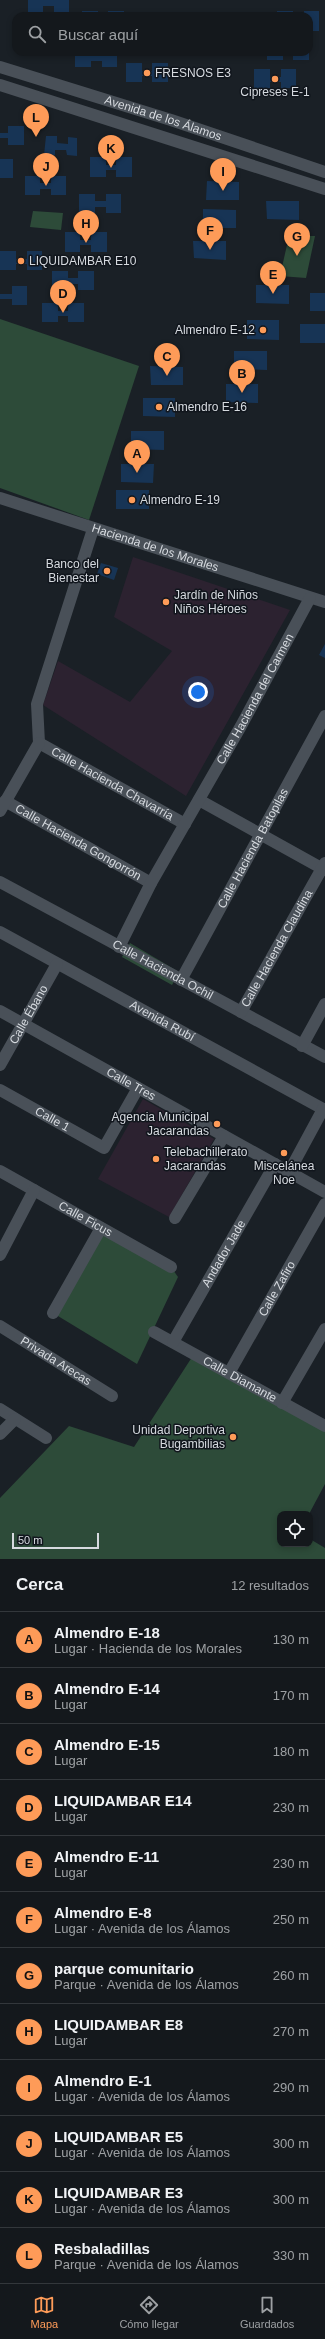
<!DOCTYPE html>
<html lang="es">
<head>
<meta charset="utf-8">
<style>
  body { margin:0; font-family:Helvetica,sans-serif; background:#1d2125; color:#f1f3f6 }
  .controls { position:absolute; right:12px; bottom:12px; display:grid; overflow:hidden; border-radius:8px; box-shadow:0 2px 6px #0003 }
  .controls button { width:36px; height:36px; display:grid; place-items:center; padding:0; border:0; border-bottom:1px solid #33373b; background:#14181c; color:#f1f3f6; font:20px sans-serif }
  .scale { position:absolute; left:12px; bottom:10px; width:87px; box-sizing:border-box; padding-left:4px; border:2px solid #d6dadf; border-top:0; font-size:11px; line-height:14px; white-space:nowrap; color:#d6dadf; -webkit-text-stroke:3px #11161d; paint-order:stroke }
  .you { position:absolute; left:198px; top:692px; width:14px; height:14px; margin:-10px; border:3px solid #fff; border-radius:50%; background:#1a73e8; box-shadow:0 0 0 6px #1a73e833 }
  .badge { display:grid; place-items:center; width:26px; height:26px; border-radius:50%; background:#fe9b58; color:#111; font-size:13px; font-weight:700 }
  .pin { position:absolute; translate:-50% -33px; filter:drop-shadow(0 1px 2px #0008) }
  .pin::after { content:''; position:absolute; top:21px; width:14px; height:12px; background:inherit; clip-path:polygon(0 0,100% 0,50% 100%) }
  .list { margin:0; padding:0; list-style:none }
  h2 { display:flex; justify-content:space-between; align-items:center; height:52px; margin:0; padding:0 16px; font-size:17px }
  h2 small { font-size:13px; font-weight:400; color:#9da0a3 }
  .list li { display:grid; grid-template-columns:26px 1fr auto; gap:12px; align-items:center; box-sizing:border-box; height:56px; padding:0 16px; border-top:1px solid #33373b }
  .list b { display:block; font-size:15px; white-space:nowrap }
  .list p { margin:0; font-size:13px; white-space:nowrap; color:#9da0a3 }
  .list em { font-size:13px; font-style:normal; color:#9da0a3 }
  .icon { flex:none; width:22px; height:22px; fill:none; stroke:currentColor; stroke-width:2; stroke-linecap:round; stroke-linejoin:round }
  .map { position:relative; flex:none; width:325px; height:1559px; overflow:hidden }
  .search { position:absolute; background:#14181c; box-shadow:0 2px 6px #0003; left:12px; right:12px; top:12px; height:44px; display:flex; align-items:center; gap:10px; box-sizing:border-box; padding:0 14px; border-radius:12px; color:#9da0a3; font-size:15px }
  .sheet { height:724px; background:#14181c }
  nav { display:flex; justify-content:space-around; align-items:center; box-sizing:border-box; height:56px; border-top:1px solid #33373b; background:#14181c; font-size:11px; color:#9da0a3 }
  nav a { display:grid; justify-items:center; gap:2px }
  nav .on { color:#fe9b58 }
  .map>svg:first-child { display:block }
  .education { fill:#2c2230 }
  .green { fill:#2d4b39 }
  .building { fill:#173455 }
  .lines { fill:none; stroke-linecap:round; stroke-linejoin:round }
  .minor { stroke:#495058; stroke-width:12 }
  .poi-dot { fill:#fe9b58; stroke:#11161d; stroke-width:1.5 }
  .labels { text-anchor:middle; stroke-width:3; stroke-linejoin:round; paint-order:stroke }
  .poi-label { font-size:12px; fill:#d6dadf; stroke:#11161d; text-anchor:start }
  .street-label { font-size:12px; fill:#d6dadf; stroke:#11161d }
</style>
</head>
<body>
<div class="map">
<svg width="325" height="1559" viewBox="0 0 325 1559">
  <rect width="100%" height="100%" fill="#1a2026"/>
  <g class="education">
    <polygon points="133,557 290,610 186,796 43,705 58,661 130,702 172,651 114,617"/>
    <polygon points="143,1099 214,1139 169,1217 98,1179"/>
  </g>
  <g class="green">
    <polygon points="33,211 63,213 61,230 30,227"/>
    <polygon points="289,236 315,236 306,278 280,276"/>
    <polygon points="0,319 139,366 89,520 0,488"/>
    <polygon points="130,943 179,972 172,985 122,957"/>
    <polygon points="101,1228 171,1267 178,1277 137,1364 53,1313"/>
    <polygon points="194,1354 325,1426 325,1484 309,1514 280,1514 280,1544 310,1544 310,1539 325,1548 325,1559 0,1559 0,1498 69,1426 134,1447"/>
  </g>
  <g class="building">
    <polygon points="28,0 69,0 69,12 54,12 54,6 43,6 43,12 28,12"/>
    <rect x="82" y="11" width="16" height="5"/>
    <rect x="108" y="11" width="16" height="5"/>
    <rect x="277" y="11" width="16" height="5"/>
    <polygon points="304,11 319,11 319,31 309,31 309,16 304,16"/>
    <polygon points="75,52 91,52 91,56 102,56 102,52 117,52 117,67 102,67 102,61 91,61 91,67 75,67"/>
    <rect x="267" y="52" width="16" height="8"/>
    <rect x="293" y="52" width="16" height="8"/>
    <polygon points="126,63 142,63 142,71 152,71 152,63 168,63 168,82 152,82 152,76 142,76 142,82 126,82"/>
    <polygon points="254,69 270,69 270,77 281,77 281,69 296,69 296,88 281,88 281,82 270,82 270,88 254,88"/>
    <polygon points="8,126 24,126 24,145 8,145 8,138 0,138 0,133 8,133"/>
    <polygon points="46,136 57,136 57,143 68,144 68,137 77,138 77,156 67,155 66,150 55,150 55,155 44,155"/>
    <polygon points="90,157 106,157 106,165 116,165 116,157 132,157 132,177 116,177 116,170 106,170 106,177 90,177"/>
    <rect x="0" y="159" width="13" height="19"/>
    <polygon points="25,176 40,176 40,183 51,183 51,176 66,176 66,195 51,195 51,189 40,189 40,195 25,195"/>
    <polygon points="207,181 239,182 239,200 206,200"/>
    <polygon points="79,194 95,194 95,201 106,201 106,194 121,194 121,213 106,213 106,207 95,207 95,213 79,213"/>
    <polygon points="266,201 299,201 299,220 267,219"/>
    <polygon points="203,209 236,210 236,228 203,228"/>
    <polygon points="65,232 80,232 80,240 91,240 91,232 107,232 107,252 91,252 91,245 80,245 80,252 65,252"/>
    <polygon points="193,241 226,241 226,260 194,258"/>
    <polygon points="0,251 16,251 16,259 27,259 27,251 42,251 42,270 27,270 27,264 16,264 16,270 0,270"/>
    <polygon points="52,271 68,271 68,278 78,278 78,271 94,271 94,290 78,290 78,284 68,284 68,290 52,290"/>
    <polygon points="256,285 289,285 289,304 256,303"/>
    <polygon points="12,286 27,286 27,305 12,305 12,299 0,299 0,294 12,294"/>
    <rect x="310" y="293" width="15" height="18"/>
    <polygon points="42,303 58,303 58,311 68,311 68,303 84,303 84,322 68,322 68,316 58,316 58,322 42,322"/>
    <polygon points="247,320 279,320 279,340 247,339"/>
    <rect x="300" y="324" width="25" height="19"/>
    <polygon points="234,351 267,351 267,370 234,369"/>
    <polygon points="150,366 183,367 183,385 151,385"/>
    <polygon points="226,384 258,384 258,403 226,402"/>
    <polygon points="143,398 175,398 175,417 143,416"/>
    <polygon points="131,431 164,431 164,450 131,449"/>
    <polygon points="121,464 154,464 153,483 121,482"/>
    <rect x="116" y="490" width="33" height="19"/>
    <polygon points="101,563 118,568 114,580 97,574"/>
    <polygon points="325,644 325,658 319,655"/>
  </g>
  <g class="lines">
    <g class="minor">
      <path id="s1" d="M0 67 171 120 325 172"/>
      <polyline points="0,85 325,189"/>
      <path id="s2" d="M0 498 325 602"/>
      <polyline points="39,743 37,704 93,529"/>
      <path id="s3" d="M39 743 185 824"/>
      <polyline points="199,800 325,870"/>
      <path id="s4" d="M5 801 151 883"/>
      <polyline points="0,811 39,743"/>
      <path id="s5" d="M0 882 325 1057"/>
      <path id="s6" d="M0 932 325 1110"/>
      <path id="s7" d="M119 947 151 883 241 726 310 598"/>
      <path id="s8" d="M181 980 325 716"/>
      <path id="s9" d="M0 1011 325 1192"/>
      <path id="s10" d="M241 1012 325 863"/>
      <polyline points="302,1046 325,1004"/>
      <path id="s11" d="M0 1065 57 964"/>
      <path id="s12" d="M0 1090 104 1148 138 1088"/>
      <path id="s13" d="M0 1171 171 1267"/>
      <polyline points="289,1172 323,1109"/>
      <polyline points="175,1218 224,1136"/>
      <polyline points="0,1255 34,1190"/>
      <polyline points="53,1313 101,1228"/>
      <path id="s14" d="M0 1326 112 1396"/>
      <path id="s15" d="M154 1332 325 1426"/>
      <path id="s16" d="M173 1342 275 1164"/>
      <path id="s17" d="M229 1373 325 1204"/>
      <polyline points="282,1403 325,1329"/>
      <polyline points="0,1409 46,1438"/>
      <polyline points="0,1434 15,1419"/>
    </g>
  </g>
  <g class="poi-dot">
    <circle cx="147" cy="73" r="4"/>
    <circle cx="275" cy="79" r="4"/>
    <circle cx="21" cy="261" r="4"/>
    <circle cx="263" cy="330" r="4"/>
    <circle cx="159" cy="407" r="4"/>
    <circle cx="132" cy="500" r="4"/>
    <circle cx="107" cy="571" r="4"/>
    <circle cx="166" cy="602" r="4"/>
    <circle cx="217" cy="1124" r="4"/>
    <circle cx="284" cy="1153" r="4"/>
    <circle cx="156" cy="1159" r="4"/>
    <circle cx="233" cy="1437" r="4"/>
  </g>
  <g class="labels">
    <g class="poi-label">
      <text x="155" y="77">FRESNOS E3</text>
      <text x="275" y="96" text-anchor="middle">Cipreses E-1</text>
      <text x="29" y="265">LIQUIDAMBAR E10</text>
      <text x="255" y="334" text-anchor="end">Almendro E-12</text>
      <text x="167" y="411">Almendro E-16</text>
      <text x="140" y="504">Almendro E-19</text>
      <text x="99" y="568" text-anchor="end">Banco del<tspan x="99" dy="14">Bienestar</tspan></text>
      <text x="174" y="599">Jardín de Niños<tspan x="174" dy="14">Niños Héroes</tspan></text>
      <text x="209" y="1121" text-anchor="end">Agencia Municipal<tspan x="209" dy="14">Jacarandas</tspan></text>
      <text x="164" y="1156">Telebachillerato<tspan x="164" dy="14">Jacarandas</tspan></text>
      <text x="284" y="1170" text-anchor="middle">Miscelánea<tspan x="284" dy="14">Noe</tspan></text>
      <text x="225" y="1434" text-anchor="end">Unidad Deportiva<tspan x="225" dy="14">Bugambilias</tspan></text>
    </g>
    <g class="street-label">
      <text dy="4" stroke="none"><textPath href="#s1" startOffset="171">Avenida de los Álamos</textPath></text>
      <text dy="4" stroke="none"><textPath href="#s2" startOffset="163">Hacienda de los Morales</textPath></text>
      <text dy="4" stroke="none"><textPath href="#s7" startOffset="283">Calle Hacienda del Carmen</textPath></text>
      <text dy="4" stroke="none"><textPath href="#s3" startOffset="84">Calle Hacienda Chavarría</textPath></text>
      <text dy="4" stroke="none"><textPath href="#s4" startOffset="84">Calle Hacienda Gongorrón</textPath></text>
      <text dy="4" stroke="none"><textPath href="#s8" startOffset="150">Calle Hacienda Batopilas</textPath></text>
      <text dy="4" stroke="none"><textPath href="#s10" startOffset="73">Calle Hacienda Claudina</textPath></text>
      <text dy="4" stroke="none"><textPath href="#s5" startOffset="185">Calle Hacienda Ochil</textPath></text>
      <text dy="4" stroke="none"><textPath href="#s11" startOffset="58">Calle Ébano</textPath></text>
      <text dy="4" stroke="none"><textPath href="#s6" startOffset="185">Avenida Rubí</textPath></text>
      <text dy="4" stroke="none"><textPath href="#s9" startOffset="150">Calle Tres</textPath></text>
      <text dy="4" stroke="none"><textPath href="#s12" startOffset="60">Calle 1</textPath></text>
      <text dy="4" stroke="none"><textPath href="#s13" startOffset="98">Calle Ficus</textPath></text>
      <text dy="4" stroke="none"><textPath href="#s16" startOffset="102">Andador Jade</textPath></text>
      <text dy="4" stroke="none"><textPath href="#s17" startOffset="97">Calle Zafiro</textPath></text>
      <text dy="4" stroke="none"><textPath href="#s14" startOffset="66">Privada Arecas</textPath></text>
      <text dy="4" stroke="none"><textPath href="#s15" startOffset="98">Calle Diamante</textPath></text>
    </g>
  </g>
</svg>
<div class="controls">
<button><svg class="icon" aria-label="locate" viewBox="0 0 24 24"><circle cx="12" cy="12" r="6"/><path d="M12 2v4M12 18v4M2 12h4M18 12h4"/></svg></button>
</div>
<div class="scale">50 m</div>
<div class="you"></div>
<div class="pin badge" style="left:137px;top:473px">A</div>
<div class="pin badge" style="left:242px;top:393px">B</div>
<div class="pin badge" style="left:167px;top:376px">C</div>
<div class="pin badge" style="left:63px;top:313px">D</div>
<div class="pin badge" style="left:273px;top:294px">E</div>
<div class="pin badge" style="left:210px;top:250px">F</div>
<div class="pin badge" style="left:297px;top:256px">G</div>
<div class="pin badge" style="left:86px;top:243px">H</div>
<div class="pin badge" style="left:223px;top:191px">I</div>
<div class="pin badge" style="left:46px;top:186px">J</div>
<div class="pin badge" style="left:111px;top:168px">K</div>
<div class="pin badge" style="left:36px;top:137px">L</div>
<div class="search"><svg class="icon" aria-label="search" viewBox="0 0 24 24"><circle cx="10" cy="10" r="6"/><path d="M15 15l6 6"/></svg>Buscar aquí</div>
</div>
<section class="sheet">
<h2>Cerca<small>12 resultados</small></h2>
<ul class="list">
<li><span class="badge">A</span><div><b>Almendro E-18</b><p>Lugar · Hacienda de los Morales</p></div><em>130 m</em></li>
<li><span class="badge">B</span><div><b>Almendro E-14</b><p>Lugar</p></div><em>170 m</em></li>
<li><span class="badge">C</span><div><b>Almendro E-15</b><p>Lugar</p></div><em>180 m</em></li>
<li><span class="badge">D</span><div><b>LIQUIDAMBAR E14</b><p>Lugar</p></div><em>230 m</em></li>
<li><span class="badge">E</span><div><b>Almendro E-11</b><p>Lugar</p></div><em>230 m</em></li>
<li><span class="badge">F</span><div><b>Almendro E-8</b><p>Lugar · Avenida de los Álamos</p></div><em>250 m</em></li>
<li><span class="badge">G</span><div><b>parque comunitario</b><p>Parque · Avenida de los Álamos</p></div><em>260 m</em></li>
<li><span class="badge">H</span><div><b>LIQUIDAMBAR E8</b><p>Lugar</p></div><em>270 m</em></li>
<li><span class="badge">I</span><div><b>Almendro E-1</b><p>Lugar · Avenida de los Álamos</p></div><em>290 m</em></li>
<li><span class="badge">J</span><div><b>LIQUIDAMBAR E5</b><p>Lugar · Avenida de los Álamos</p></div><em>300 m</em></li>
<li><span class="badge">K</span><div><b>LIQUIDAMBAR E3</b><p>Lugar · Avenida de los Álamos</p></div><em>300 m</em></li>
<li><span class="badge">L</span><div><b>Resbaladillas</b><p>Parque · Avenida de los Álamos</p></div><em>330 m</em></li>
</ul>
</section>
<nav>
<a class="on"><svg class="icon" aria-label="map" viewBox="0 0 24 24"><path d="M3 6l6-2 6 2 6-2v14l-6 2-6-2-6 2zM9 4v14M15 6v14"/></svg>Mapa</a>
<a><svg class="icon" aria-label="directions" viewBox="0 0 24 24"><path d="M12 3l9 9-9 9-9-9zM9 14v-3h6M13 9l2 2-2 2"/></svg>Cómo llegar</a>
<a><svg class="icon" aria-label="saved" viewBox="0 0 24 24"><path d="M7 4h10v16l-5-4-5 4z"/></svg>Guardados</a>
</nav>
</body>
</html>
